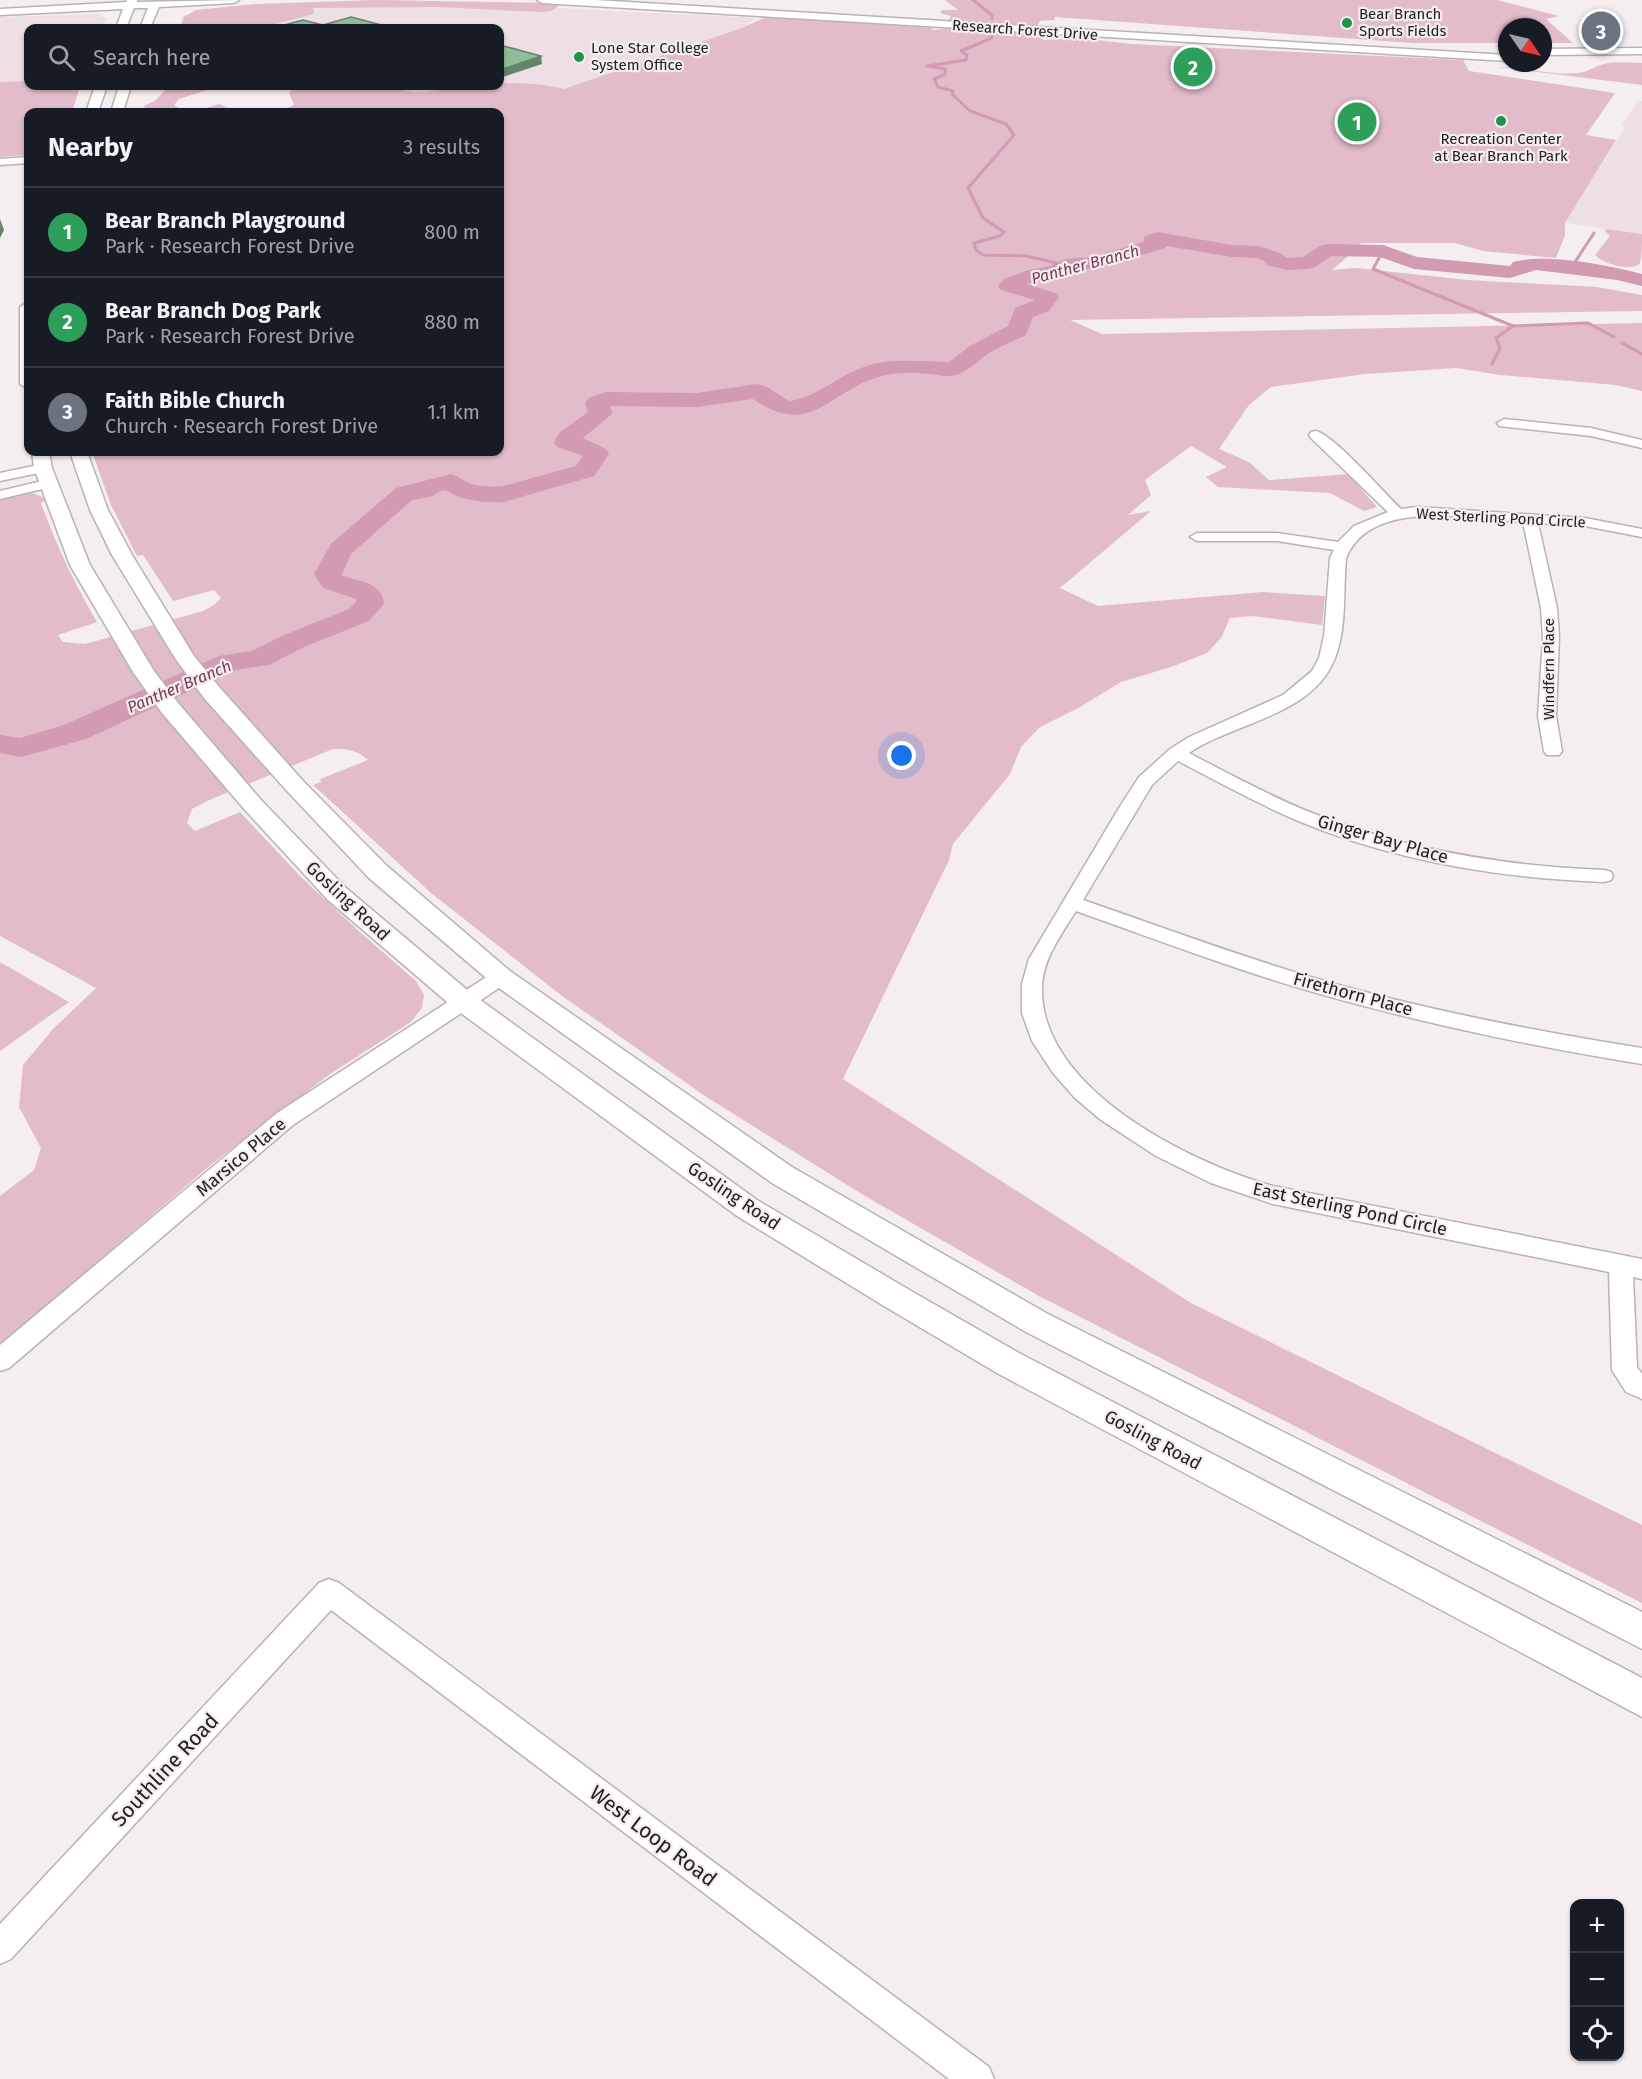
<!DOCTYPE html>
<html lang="en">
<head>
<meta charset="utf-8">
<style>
  body { margin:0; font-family:"Fira Sans",sans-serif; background:#20242c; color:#f1f3f6 }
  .controls { position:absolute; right:18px; bottom:18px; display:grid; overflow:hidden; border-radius:12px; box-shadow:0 2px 4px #0004 }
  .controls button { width:54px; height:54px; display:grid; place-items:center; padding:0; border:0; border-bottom:2px solid #363941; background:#171b24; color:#f1f3f6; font:30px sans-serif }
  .compass { position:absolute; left:1498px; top:18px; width:54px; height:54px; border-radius:50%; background:#171b24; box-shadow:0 2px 4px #0004; rotate:124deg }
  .you { position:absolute; left:902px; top:756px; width:21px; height:21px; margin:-15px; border:4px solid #fff; border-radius:50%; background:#1a73e8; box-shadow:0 0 0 9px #1a73e833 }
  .badge { display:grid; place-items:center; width:39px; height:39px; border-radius:50%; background:#d93025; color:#fff; font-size:20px; font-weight:700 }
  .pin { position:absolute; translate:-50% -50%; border:3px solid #fff; box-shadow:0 2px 6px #0006 }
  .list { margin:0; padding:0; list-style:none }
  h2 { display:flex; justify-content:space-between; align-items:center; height:78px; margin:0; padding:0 24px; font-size:26px }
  h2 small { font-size:20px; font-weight:400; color:#9ea1a6 }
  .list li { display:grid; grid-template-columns:39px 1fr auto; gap:18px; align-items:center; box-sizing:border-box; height:90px; padding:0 24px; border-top:2px solid #363941 }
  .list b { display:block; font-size:22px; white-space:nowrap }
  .list p { margin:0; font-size:20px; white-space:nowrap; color:#9ea1a6 }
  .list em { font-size:20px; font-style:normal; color:#9ea1a6 }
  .icon { flex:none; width:33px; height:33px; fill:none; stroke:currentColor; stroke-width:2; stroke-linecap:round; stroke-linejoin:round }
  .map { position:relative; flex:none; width:1642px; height:2079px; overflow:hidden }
  .search { position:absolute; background:#171b24; box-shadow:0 2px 4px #0004; left:24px; top:24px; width:480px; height:66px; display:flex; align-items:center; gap:15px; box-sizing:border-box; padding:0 21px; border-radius:12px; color:#9ea1a6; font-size:22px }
  .panel { position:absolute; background:#171b24; box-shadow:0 2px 4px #0004; left:24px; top:108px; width:480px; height:348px; border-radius:12px }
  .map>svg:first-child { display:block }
  .built { fill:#eedfe5 }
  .green { fill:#e2bccb }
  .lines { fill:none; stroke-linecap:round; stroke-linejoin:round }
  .stream { stroke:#d29bb1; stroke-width:3 }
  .river { fill:#d29bb1; fill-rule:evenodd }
  .minor-casing { stroke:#b8b2b4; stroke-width:3 }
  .major-casing { stroke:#b8b2b4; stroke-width:3 }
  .minor { fill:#fff; fill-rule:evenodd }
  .major { fill:#fff; fill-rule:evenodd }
  .shaded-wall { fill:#64846b }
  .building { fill:#8fbd99; stroke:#64846b; stroke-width:1.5 }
  .poi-dot { fill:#20924c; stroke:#f5eef0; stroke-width:2 }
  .labels { text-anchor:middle; stroke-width:4.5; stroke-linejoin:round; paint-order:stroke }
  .far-poi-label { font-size:15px; fill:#222021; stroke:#f5eef0; text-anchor:start }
  .far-street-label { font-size:15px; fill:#222021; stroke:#f5eef0 }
  .far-water-label { font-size:16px; font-style:italic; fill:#7a3756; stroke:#f5eef0 }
  .street-label { font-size:18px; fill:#222021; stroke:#f5eef0 }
  .near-street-label { font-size:21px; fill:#222021; stroke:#f5eef0 }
</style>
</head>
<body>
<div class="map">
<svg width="1642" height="2079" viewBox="0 0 1642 2079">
  <rect width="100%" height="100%" fill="#f5eef0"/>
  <g class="built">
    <polygon points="292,6 517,6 756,18 741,29 564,90 407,101 352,86 500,86 500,28 181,28 182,15"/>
    <polygon points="99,14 106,19 103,28 28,28 28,81 0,82 0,17"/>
    <polygon points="1638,101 1642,101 1642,234 1565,223 1625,127 1621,126"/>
  </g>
  <g class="green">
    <polygon points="376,0 551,3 559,6 551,11 541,12 437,7 313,8 314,14 259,28 180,28 184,17 196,10 255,4"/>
    <path d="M945 0H1497L1559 16 1546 19 1573 43H1543V27H1507V43H1411L1055 17V20L1040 21 1034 34 1044 37 1043 40 1077 38 1133 44 1463 60 1469 71 1615 93 1586 135 1616 140 1565 223V235L1556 258 1483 251 1455 243H1361L1357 248 1352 247 1351 251H1354L1332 270 1356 268 1468 280 1597 287 1642 295V311L1070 320 1102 334 1642 323V391L1616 385 1501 375 1456 368 1365 374 1271 387 1249 405 1219 449 1249 462 1269 480 1348 474 1377 507 1364 511 1330 493 1218 487 1206 477 1227 467 1191 446 1145 480 1151 495 1128 515 1151 511 1060 588 1098 606 1263 592 1325 596 1322 625 1253 616 1230 618 1221 638 1207 653 1171 667 1121 682 1080 707 1040 727 1021 747 1010 774 953 844 949 860 843 1079 1191 1303 1642 1525V1603L1039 1296 865 1196 705 1096 562 996 431 893 313 785 321 782 320 779 368 760C357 750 348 749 333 749L207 801 192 809 187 823 195 831 240 812 302 878 361 933 416 981 424 995 422 1008 411 1022 330 1074 213 1163 0 1345V1196L34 1170 41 1148 19 1107 23 1065 53 1029 96 988 0 936V498C15 495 33 488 46 500L41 503C56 545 74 583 97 622L58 635 63 642 85 644 203 611 214 605 221 598 214 590 173 601 143 555 137 556 111 505 92 452H500V112H278L294 105 289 93 293 87 290 86H391C423 99 434 88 463 86 494 83 534 81 564 89L739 29 764 18 775 17 932 28 933 30 944 29 951 16 940 13 942 10H958Z"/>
    <path d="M1642 63V85L1498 67C1525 66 1551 76 1578 73 1588 72 1595 66 1604 64 1616 61 1630 63 1642 63Z"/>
    <polygon points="28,81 28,86 80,86 72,112 28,112 28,155 0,157 0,82"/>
    <path d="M159 86H220L179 99 174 105C188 115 204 109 219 104L237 112 147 111 144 106 156 100 165 90Z"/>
    <path d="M1606 229 1642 234C1642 241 1642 257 1640 263 1631 273 1602 263 1595 255L1610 236 1605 231Z"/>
    <polygon points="0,962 69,1002 0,1051"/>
  </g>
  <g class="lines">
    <g class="stream">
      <polyline points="973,0 992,15 992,19"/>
      <polyline points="991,32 992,38 961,51 967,55 966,60 927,66 945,69 945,74 934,79 938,87 953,91 952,94 970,111 1006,124 1014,135 968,188 983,218 1004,232 1000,236 974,243 976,250 983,255 1026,256 1065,265"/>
      <polyline points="1383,251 1373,269 1513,326 1588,323 1614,337"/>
      <polyline points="1560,268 1575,262 1594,233"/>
      <polyline points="1634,278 1642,277"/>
      <polyline points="1622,343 1642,354"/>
      <polyline points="1492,364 1500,348 1496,338 1513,326"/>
    </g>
    <path class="river" d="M1158 232 1232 245 1259 246 1280 253 1287 258 1303 257 1320 246 1327 244 1383 245 1417 257 1510 266 1513 262C1547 253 1607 265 1642 274V286L1617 280 1536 270 1510 278 1414 269 1380 257 1331 256 1315 267 1308 269 1287 270 1267 265 1264 261 1257 258 1232 257 1167 246 1165 248 1102 267 1070 271 1063 275 1026 284 1055 293 1059 297 1049 311 1033 317 1026 335C1014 341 1001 346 989 353 975 362 967 374 950 376 943 377 935 374 928 374 913 372 896 372 882 376 830 389 812 440 753 399L697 407 610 406 612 414 583 438 606 449 609 454 594 476 504 502C487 503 461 501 446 490L440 491 433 496 412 500 351 554 342 574 343 576C361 582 382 582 384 604L369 621 304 647 269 665 235 670 86 739 21 757 0 753V735L20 738 64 725 219 656 252 651 284 635 349 609 356 602V599L323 588 314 574 331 544 396 488 451 474C458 476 462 480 469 483 479 487 492 487 503 486L576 466 583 456 557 447 554 442 560 432 588 412 585 403 589 398 606 392 697 393 757 384 765 386 789 401C816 398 836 377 861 368 891 357 918 362 949 362L970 346 1008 326 1015 308 1035 300 1001 290 998 286 1004 279 1025 271 1050 266 1065 259 1092 257 1143 242 1145 236Z"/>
    <g class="minor-casing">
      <g id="minor">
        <polygon points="28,157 28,163 0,165 0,159"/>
        <polygon points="1504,419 1591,428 1642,440 1642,448 1591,436 1499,426 1497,423"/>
        <path d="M1316 431C1335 436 1384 493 1401 509L1417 507 1585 518 1642 529V537L1585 526 1538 523 1557 608 1559 637 1556 716 1562 751 1559 755H1547L1544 751 1538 716 1543 637 1541 608 1523 522C1470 519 1371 497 1346 558 1343 590 1347 628 1335 658 1313 716 1234 722 1189 753 1229 774 1270 796 1312 813 1406 850 1504 866 1604 870L1611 872 1613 876 1611 880 1604 882C1499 878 1394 861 1296 820 1256 803 1217 781 1178 761L1152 785 1083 900C1162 927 1241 957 1321 980 1426 1010 1534 1031 1642 1048V1064C1531 1046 1421 1023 1313 992 1233 969 1155 939 1076 911 1062 933 1043 959 1042 986 1038 1088 1190 1163 1273 1186L1642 1259V1279L1633 1277 1637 1367 1642 1374V1399L1626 1392 1612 1370 1609 1272 1273 1204 1211 1183 1156 1156 1101 1120 1075 1098 1053 1073 1032 1041 1022 1013V984L1029 959 1119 808 1139 777 1170 749 1189 737 1283 695 1312 671 1319 658 1324 636 1330 558 1334 550 1277 541H1197L1190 537 1197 533H1277L1338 542 1354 526 1388 512 1311 438 1309 435 1311 432Z"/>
        <polygon points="43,464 48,465 50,468 48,471 0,481 0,473"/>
        <polygon points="50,479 55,480 57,483 55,486 0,499 0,491"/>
        <polygon points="501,970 508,972 511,977 508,982 293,1125 9,1368 0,1371 0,1345 277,1113 494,972"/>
        <polygon points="329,1579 339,1583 989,2067 994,2079 949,2079 331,1610 11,1959 0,1964 0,1924 319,1583"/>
      </g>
    </g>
    <g class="major-casing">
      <g id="major">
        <polygon points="127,0 137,0 137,2 239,0 234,3 159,7 150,28 140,28 148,8 134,8 126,28 116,28 123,9 0,15 0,9 126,2"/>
        <polygon points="537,0 595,0 1507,55 1507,61 542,3"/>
        <polygon points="1642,48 1642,54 1543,55 1543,49"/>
        <polygon points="95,86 107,86 98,112 86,112"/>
        <polygon points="119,86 131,86 123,112 111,112"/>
        <polygon points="28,302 28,389 20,384 20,307"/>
        <polygon points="32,452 49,452 52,468 90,565 154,671 178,703 261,800 346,888 472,994 757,1200 906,1288 1019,1353 1642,1678 1642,1717 997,1373 884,1306 737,1216 454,1008 328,900 245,810 162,713 133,672 70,565 34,468"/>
        <polygon points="70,452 87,452 108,510 132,555 194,656 220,688 304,782 387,866 510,971 792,1167 938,1251 1048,1314 1642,1612 1642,1649 1026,1332 772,1183 492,983 369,878 288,792 204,698 175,658 112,555 90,510"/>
      </g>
    </g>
    <use href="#minor" class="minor"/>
    <use href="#major" class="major"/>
  </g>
  <g class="shaded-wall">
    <polygon points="541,56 542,64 500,78 500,70"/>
    <polygon points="0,219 4,230 0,238"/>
  </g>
  <g class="building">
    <polygon points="351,17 393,28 273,28 303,20 323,25"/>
    <polygon points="433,27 440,28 426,28"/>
    <polygon points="500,45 541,56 500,70"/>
  </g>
  <g class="poi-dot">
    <circle cx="1347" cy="23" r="6"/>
    <circle cx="579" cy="57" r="6"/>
    <circle cx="1501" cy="121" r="6"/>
  </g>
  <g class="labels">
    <g class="far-poi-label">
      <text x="1359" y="19">Bear Branch<tspan x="1359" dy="17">Sports Fields</tspan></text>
      <text x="591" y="53">Lone Star College<tspan x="591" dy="17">System Office</tspan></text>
      <text x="1501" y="144" text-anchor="middle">Recreation Center<tspan x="1501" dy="17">at Bear Branch Park</tspan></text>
    </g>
    <g class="far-street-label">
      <text transform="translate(1025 30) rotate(4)" y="5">Research Forest Drive</text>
      <text transform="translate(1501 518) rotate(3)" y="5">West Sterling Pond Circle</text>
      <text transform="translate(1549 669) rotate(-90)" y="5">Windfern Place</text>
    </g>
    <g class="far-water-label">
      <text transform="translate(1085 264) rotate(-15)" y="6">Panther Branch</text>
      <text transform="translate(179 686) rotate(-23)" y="6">Panther Branch</text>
    </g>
    <g class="street-label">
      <text transform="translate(1383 839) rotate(16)" y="6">Ginger Bay Place</text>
      <text transform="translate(348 901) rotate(43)" y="6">Gosling Road</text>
      <text transform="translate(1353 994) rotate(15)" y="6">Firethorn Place</text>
      <text transform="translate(241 1157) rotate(-40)" y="6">Marsico Place</text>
      <text transform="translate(734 1196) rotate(34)" y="6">Gosling Road</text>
      <text transform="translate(1350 1209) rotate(12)" y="6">East Sterling Pond Circle</text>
      <text transform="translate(1153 1440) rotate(28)" y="6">Gosling Road</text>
    </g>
    <g class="near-street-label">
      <text transform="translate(165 1770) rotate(-47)" y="7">Southline Road</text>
      <text transform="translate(653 1836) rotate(37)" y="7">West Loop Road</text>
    </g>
  </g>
</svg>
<div class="controls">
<button>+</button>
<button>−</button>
<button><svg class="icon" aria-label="locate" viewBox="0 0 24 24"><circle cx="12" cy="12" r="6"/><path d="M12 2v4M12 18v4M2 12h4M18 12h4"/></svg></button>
</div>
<svg class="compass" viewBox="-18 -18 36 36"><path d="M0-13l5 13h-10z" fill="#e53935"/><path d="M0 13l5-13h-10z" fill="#9ea1a6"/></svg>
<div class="you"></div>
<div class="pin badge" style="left:1357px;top:122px;background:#2e9e5b">1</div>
<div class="pin badge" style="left:1193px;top:67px;background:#2e9e5b">2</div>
<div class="pin badge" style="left:1601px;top:31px;background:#6b7280">3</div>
<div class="search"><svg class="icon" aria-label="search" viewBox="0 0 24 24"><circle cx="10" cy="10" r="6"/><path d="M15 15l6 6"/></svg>Search here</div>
<section class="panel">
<h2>Nearby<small>3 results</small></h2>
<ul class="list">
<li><span class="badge" style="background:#2e9e5b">1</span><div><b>Bear Branch Playground</b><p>Park · Research Forest Drive</p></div><em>800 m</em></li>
<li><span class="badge" style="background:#2e9e5b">2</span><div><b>Bear Branch Dog Park</b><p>Park · Research Forest Drive</p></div><em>880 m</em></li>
<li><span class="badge" style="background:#6b7280">3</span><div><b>Faith Bible Church</b><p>Church · Research Forest Drive</p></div><em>1.1 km</em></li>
</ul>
</section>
</div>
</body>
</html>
